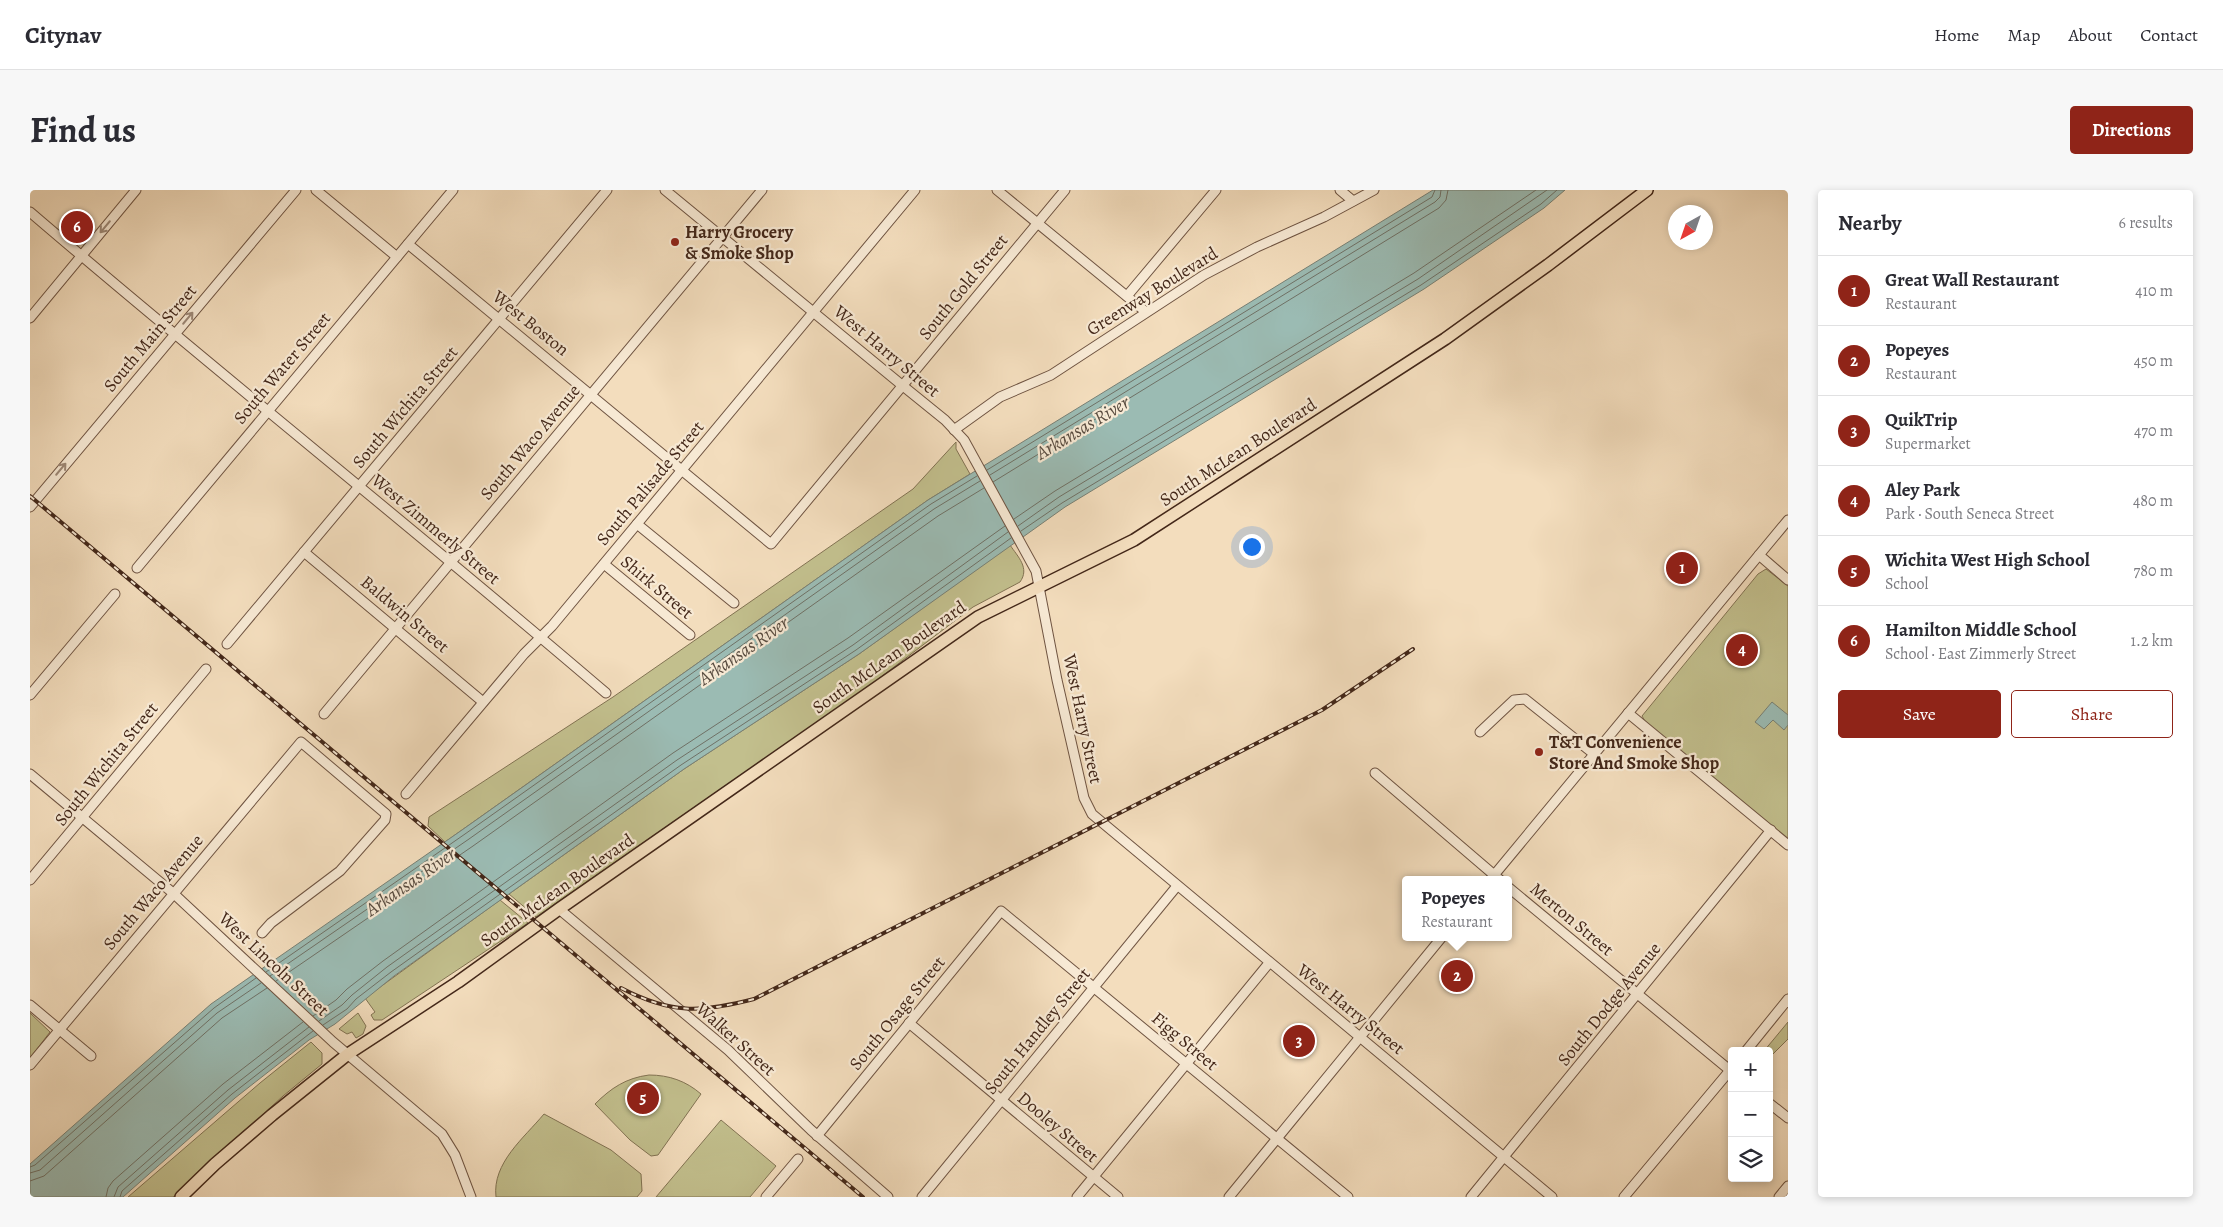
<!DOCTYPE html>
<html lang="en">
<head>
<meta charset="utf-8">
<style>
  body { margin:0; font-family:Alegreya,serif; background:#f7f7f7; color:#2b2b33 }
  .controls { position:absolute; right:15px; bottom:15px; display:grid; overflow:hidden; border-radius:5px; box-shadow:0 2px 8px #0003 }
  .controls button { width:45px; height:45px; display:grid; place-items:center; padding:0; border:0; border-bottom:1px solid #e1e1e2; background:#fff; color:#2b2b33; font:25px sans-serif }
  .compass { position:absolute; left:1638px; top:15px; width:45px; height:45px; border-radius:50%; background:#fff; box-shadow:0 2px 8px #0003; rotate:220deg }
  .you { position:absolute; left:1221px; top:356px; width:18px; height:18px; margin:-12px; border:4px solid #fff; border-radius:50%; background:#1a73e8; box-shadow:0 0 0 8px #1a73e833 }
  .badge { display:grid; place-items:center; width:32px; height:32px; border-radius:50%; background:#8f2418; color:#fff; font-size:16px; font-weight:700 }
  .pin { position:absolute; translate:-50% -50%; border:2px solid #fff; box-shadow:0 1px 5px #0006 }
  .popup { position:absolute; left:1372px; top:686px; width:110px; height:65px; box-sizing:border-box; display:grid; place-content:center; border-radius:5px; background:#fff; filter:drop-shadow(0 1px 4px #0005); font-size:16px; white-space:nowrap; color:#7c7c81 }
  .popup b { font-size:19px; color:#2b2b33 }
  .popup::after { content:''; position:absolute; left:50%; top:100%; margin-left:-10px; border:10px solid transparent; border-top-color:#fff }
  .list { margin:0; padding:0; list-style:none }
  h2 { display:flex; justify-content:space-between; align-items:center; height:65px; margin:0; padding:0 20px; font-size:21px }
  h2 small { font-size:16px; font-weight:400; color:#7c7c81 }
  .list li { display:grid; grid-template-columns:32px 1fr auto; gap:15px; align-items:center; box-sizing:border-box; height:70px; padding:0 20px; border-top:1px solid #e1e1e2 }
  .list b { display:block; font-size:19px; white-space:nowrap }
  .list p { margin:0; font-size:16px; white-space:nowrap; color:#7c7c81 }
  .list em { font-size:16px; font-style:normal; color:#7c7c81 }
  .actions { display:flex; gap:10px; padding:15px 20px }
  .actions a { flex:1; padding:11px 0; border:1px solid #8f2418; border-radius:5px; text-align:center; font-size:18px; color:#8f2418 }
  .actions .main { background:#8f2418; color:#fff }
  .icon { flex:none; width:28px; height:28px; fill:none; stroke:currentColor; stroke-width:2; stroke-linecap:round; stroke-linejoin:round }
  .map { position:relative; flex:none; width:1758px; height:1007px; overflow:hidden; border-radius:5px }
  header { display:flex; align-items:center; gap:30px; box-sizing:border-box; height:70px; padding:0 25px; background:#fff; border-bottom:1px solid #e1e1e2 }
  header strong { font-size:24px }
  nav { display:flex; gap:28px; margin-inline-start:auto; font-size:18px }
  .intro { display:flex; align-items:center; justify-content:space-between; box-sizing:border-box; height:120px; padding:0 30px }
  h1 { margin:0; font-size:35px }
  .button { padding:12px 22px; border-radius:5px; background:#8f2418; color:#fff; font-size:18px; font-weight:700 }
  main { display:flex; gap:30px; padding:0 30px }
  aside { flex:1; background:#fff; border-radius:5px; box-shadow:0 2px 8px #0003 }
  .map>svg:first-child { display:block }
  .green { fill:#c2bf8d; stroke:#827353 }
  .water { fill:#9bbbb3; stroke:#788075 }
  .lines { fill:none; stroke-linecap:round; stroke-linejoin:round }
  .shore { stroke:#6f7166; stroke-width:1 }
  .minor-casing { stroke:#6f5442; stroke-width:11 }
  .major-casing { stroke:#432719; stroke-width:14 }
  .minor { stroke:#f7e9d4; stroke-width:9 }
  .major { stroke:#f3ddbd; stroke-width:11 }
  .rail-casing { stroke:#432719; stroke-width:4 }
  .rail { stroke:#f7e9d4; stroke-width:2; stroke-dasharray:5.5; stroke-linecap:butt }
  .oneway { stroke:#9d8876 }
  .poi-dot { fill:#8f2418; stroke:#f7e9d4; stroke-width:2 }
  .labels { text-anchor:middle; stroke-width:4.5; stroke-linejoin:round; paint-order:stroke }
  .poi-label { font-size:18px; font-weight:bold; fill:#432719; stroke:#f7e9d4; text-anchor:start }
  .street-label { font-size:18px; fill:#432719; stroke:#f7e9d4 }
  .water-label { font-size:19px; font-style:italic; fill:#594c40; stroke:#f7e9d4 }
</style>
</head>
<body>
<header>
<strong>Citynav</strong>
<nav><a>Home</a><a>Map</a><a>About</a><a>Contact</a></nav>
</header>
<div class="intro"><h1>Find us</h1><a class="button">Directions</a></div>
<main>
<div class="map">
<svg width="1758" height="1007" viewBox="0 0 1758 1007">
  <rect width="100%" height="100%" fill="#f3ddbd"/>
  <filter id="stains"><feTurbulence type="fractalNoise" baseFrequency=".004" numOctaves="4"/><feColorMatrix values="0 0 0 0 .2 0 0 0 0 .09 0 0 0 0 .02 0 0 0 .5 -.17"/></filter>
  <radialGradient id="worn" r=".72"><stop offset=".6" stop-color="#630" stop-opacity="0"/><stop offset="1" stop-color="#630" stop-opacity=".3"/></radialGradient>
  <g class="green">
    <polygon points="926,252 926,259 940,284 898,310 415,652 398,636 399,627 583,507 883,299"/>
    <path d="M980 355C988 367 1000 378 990 392L943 417 839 496 506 727 479 704 654 579 829 464Z"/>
    <polygon points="1736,379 1758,396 1758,649 1616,533 1612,526 1728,384"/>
    <polygon points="470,710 498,733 352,830 344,830 341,825 345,822 335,808"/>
    <polygon points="0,823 20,842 0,868"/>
    <polygon points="328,823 336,836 333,844 326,848 322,842 317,844 309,839"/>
    <polygon points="1758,832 1758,849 1741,866 1739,861 1734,861"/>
    <polygon points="281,852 292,863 292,874 253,906 143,1007 98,1007 230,893"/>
    <path d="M619 885C639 885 656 891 671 904L628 965 621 966 600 950 565 914C581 898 596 888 619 885Z"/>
    <path d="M514 924 581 960 611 984 612 1001 607 1007H466C462 973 494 948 514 924Z"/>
    <polygon points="691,930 746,976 720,1007 626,1007"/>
  </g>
  <g class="water">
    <polygon points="1403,0 1535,0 1514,18 1394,99 1035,317 829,464 654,579 364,786 305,834 279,850 205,908 93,1007 0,1007 0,974 181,814 432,640 898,310"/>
    <polygon points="1742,512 1758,525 1758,535 1754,540 1743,530 1734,539 1725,532"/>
  </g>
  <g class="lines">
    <g class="shore">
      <polyline points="957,280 1402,7 1405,0"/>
      <polyline points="960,285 1405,12 1410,7 1411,0"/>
      <polyline points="963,292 1409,18 1416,10 1418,0"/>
      <polyline points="984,329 1025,301 1384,83 1506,0"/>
      <polyline points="988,336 1029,307 1388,89 1517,0"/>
      <polyline points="991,341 1032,313 1391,95 1511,14 1527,0"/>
      <polyline points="236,782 435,644 901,314 947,286"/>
      <polyline points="240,786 439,649 904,319 950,291"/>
      <polyline points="246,791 443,656 908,326 954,298"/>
      <polyline points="283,826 306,810 317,799 353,771 643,563 818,448 975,336"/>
      <polyline points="289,831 312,815 322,805 357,777 647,570 823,455 978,342"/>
      <polyline points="293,835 317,819 326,809 361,782 651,575 826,460 981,348"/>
      <polyline points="0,977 5,975 184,818 226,788"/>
      <polyline points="0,983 10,980 187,823 231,793"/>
      <polyline points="0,991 14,986 192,828 237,798"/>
      <polyline points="76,1007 78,998 83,991 193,894 273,832"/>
      <polyline points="84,1007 88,997 198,900 279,837"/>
      <polyline points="90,1007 92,1001 202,904 283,841"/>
    </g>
    <g class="minor-casing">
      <g id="minor">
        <polyline points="286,0 367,67"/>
        <polyline points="635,0 873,196 915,230 934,250 1006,381 1027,490 1054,608 1062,624 1522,1007"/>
        <polyline points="967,0 1116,122"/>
        <polyline points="1310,0 1323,11"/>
        <path d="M0 22C190 185 386 340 576 503"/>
        <polyline points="378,54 741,354 1035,0"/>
        <polyline points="1097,106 1186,0"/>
        <polyline points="0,128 106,0"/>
        <polyline points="924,240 970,207 1021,185 1174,85 1227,57 1294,27 1344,0"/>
        <polyline points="0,317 266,0"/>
        <polyline points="607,334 704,413"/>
        <polyline points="274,362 453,512"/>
        <polyline points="1729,365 1758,390"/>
        <polyline points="574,374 660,445"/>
        <polyline points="107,378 423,0"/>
        <polyline points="197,454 577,0"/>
        <polyline points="0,505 85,404"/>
        <polyline points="1598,523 1758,655"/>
        <polyline points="294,524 732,0"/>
        <polyline points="1450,542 1484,510 1495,509 1564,564"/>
        <polyline points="1345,583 1470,690"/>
        <polyline points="0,584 143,703 303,852 412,944 425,965 441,1007"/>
        <polyline points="376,604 494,464 522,436 885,0"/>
        <polyline points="0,690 176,479"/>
        <polyline points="1460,690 1758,330"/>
        <polyline points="1478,697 1702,882"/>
        <polyline points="529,719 698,860 781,940 858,1007"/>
        <polyline points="0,815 61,866"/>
        <polyline points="879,833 1088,1007"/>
        <polyline points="1716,861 1758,809"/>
        <polyline points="0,875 271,552 356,624 355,630 310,681 241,733 232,743"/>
        <polyline points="1739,913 1758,928"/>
        <polyline points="787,946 971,721 1318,1007"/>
        <polyline points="736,1007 768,969"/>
        <polyline points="892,1007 1147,696"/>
        <polyline points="1047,1007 1239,773"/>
        <polyline points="1199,1007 1412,747"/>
        <polyline points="1441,1007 1741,640"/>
        <polyline points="1594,1007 1702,878"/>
        <polyline points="1749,1007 1758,996"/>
      </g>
    </g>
    <g class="major-casing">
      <polyline id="major" points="151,1007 185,974 242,925 318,864 428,792 529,719 948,427 1104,350 1415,149 1518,75 1617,0"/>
    </g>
    <use href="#minor" class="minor"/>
    <use href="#major" class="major"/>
    <g class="rail-casing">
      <g id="rail">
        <polyline points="0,306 833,1007"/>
        <path d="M591 798C641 824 670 823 724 809L1292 520 1383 459"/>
      </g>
    </g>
    <use href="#rail" class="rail"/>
  </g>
  <defs><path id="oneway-shaft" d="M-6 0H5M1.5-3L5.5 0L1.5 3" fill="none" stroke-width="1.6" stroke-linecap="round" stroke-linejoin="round" transform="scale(1.25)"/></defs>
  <g class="oneway">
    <use href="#oneway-shaft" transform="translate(75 37) rotate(130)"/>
    <use href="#oneway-shaft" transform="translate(158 128) rotate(-50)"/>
    <use href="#oneway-shaft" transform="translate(31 279) rotate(-50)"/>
  </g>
  <g class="poi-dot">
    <circle cx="645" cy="52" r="5"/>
    <circle cx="1509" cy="562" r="5"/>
  </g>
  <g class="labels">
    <g class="poi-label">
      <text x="655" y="48">Harry Grocery<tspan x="655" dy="21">&amp; Smoke Shop</tspan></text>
      <text x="1519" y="558">T&amp;T Convenience<tspan x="1519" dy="21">Store And Smoke Shop</tspan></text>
    </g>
    <g class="street-label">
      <text transform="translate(933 97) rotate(-51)" y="6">South Gold Street</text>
      <text transform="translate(1122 101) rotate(-32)" y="6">Greenway Boulevard</text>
      <text transform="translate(501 133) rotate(39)" y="6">West Boston</text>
      <text transform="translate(120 148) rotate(-50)" y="6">South Main Street</text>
      <text transform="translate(857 161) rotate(40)" y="6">West Harry Street</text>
      <text transform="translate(252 178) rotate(-50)" y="6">South Water Street</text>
      <text transform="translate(375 217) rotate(-50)" y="6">South Wichita Street</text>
      <text transform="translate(500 252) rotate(-50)" y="6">South Waco Avenue</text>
      <text transform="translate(1208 262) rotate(-33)" y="6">South McLean Boulevard</text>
      <text transform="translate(620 293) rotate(-50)" y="6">South Palisade Street</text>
      <text transform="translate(406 339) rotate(40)" y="6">West Zimmerly Street</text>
      <text transform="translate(627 397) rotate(40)" y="6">Shirk Street</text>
      <text transform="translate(375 424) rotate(40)" y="6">Baldwin Street</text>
      <text transform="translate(859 467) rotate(-35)" y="6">South McLean Boulevard</text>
      <text transform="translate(1053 529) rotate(78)" y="6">West Harry Street</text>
      <text transform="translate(76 574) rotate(-51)" y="6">South Wichita Street</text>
      <text transform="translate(527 700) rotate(-35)" y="6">South McLean Boulevard</text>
      <text transform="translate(123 702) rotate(-50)" y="6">South Waco Avenue</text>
      <text transform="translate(1542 729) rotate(40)" y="6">Merton Street</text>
      <text transform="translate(244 774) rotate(43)" y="6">West Lincoln Street</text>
      <text transform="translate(1579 814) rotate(-51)" y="6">South Dodge Avenue</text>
      <text transform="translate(1321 819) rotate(39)" y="6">West Harry Street</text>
      <text transform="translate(867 823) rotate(-51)" y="6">South Osage Street</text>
      <text transform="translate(1007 841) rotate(-51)" y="6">South Handley Street</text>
      <text transform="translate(706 849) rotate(42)" y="6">Walker Street</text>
      <text transform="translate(1155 851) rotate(40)" y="6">Figg Street</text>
      <text transform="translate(1028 937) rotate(40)" y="6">Dooley Street</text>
    </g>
    <g class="water-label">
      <text transform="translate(1052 237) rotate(-31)" y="7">Arkansas River</text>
      <text transform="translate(713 460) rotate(-35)" y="7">Arkansas River</text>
      <text transform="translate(380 691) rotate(-35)" y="7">Arkansas River</text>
    </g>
  </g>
  <rect width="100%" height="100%" filter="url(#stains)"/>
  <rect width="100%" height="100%" fill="url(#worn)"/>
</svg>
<div class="controls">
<button>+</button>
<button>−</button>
<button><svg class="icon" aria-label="layers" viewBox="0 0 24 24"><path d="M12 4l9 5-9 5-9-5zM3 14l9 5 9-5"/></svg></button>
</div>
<svg class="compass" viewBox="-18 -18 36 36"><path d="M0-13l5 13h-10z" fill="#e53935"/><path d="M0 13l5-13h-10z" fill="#7c7c81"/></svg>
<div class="you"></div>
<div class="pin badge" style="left:1652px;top:378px">1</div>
<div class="pin badge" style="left:1427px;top:786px">2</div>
<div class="popup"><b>Popeyes</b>Restaurant</div>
<div class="pin badge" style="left:1269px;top:851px">3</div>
<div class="pin badge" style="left:1712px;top:460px">4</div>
<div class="pin badge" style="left:613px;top:908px">5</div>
<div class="pin badge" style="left:47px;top:37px">6</div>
</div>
<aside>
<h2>Nearby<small>6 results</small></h2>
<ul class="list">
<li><span class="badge">1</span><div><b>Great Wall Restaurant</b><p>Restaurant</p></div><em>410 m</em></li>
<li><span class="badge">2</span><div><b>Popeyes</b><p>Restaurant</p></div><em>450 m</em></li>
<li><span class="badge">3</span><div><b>QuikTrip</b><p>Supermarket</p></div><em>470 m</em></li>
<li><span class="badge">4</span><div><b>Aley Park</b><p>Park · South Seneca Street</p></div><em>480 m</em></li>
<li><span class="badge">5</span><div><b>Wichita West High School</b><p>School</p></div><em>780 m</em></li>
<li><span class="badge">6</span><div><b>Hamilton Middle School</b><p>School · East Zimmerly Street</p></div><em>1.2 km</em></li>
</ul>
<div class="actions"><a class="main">Save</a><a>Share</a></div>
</aside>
</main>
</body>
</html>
